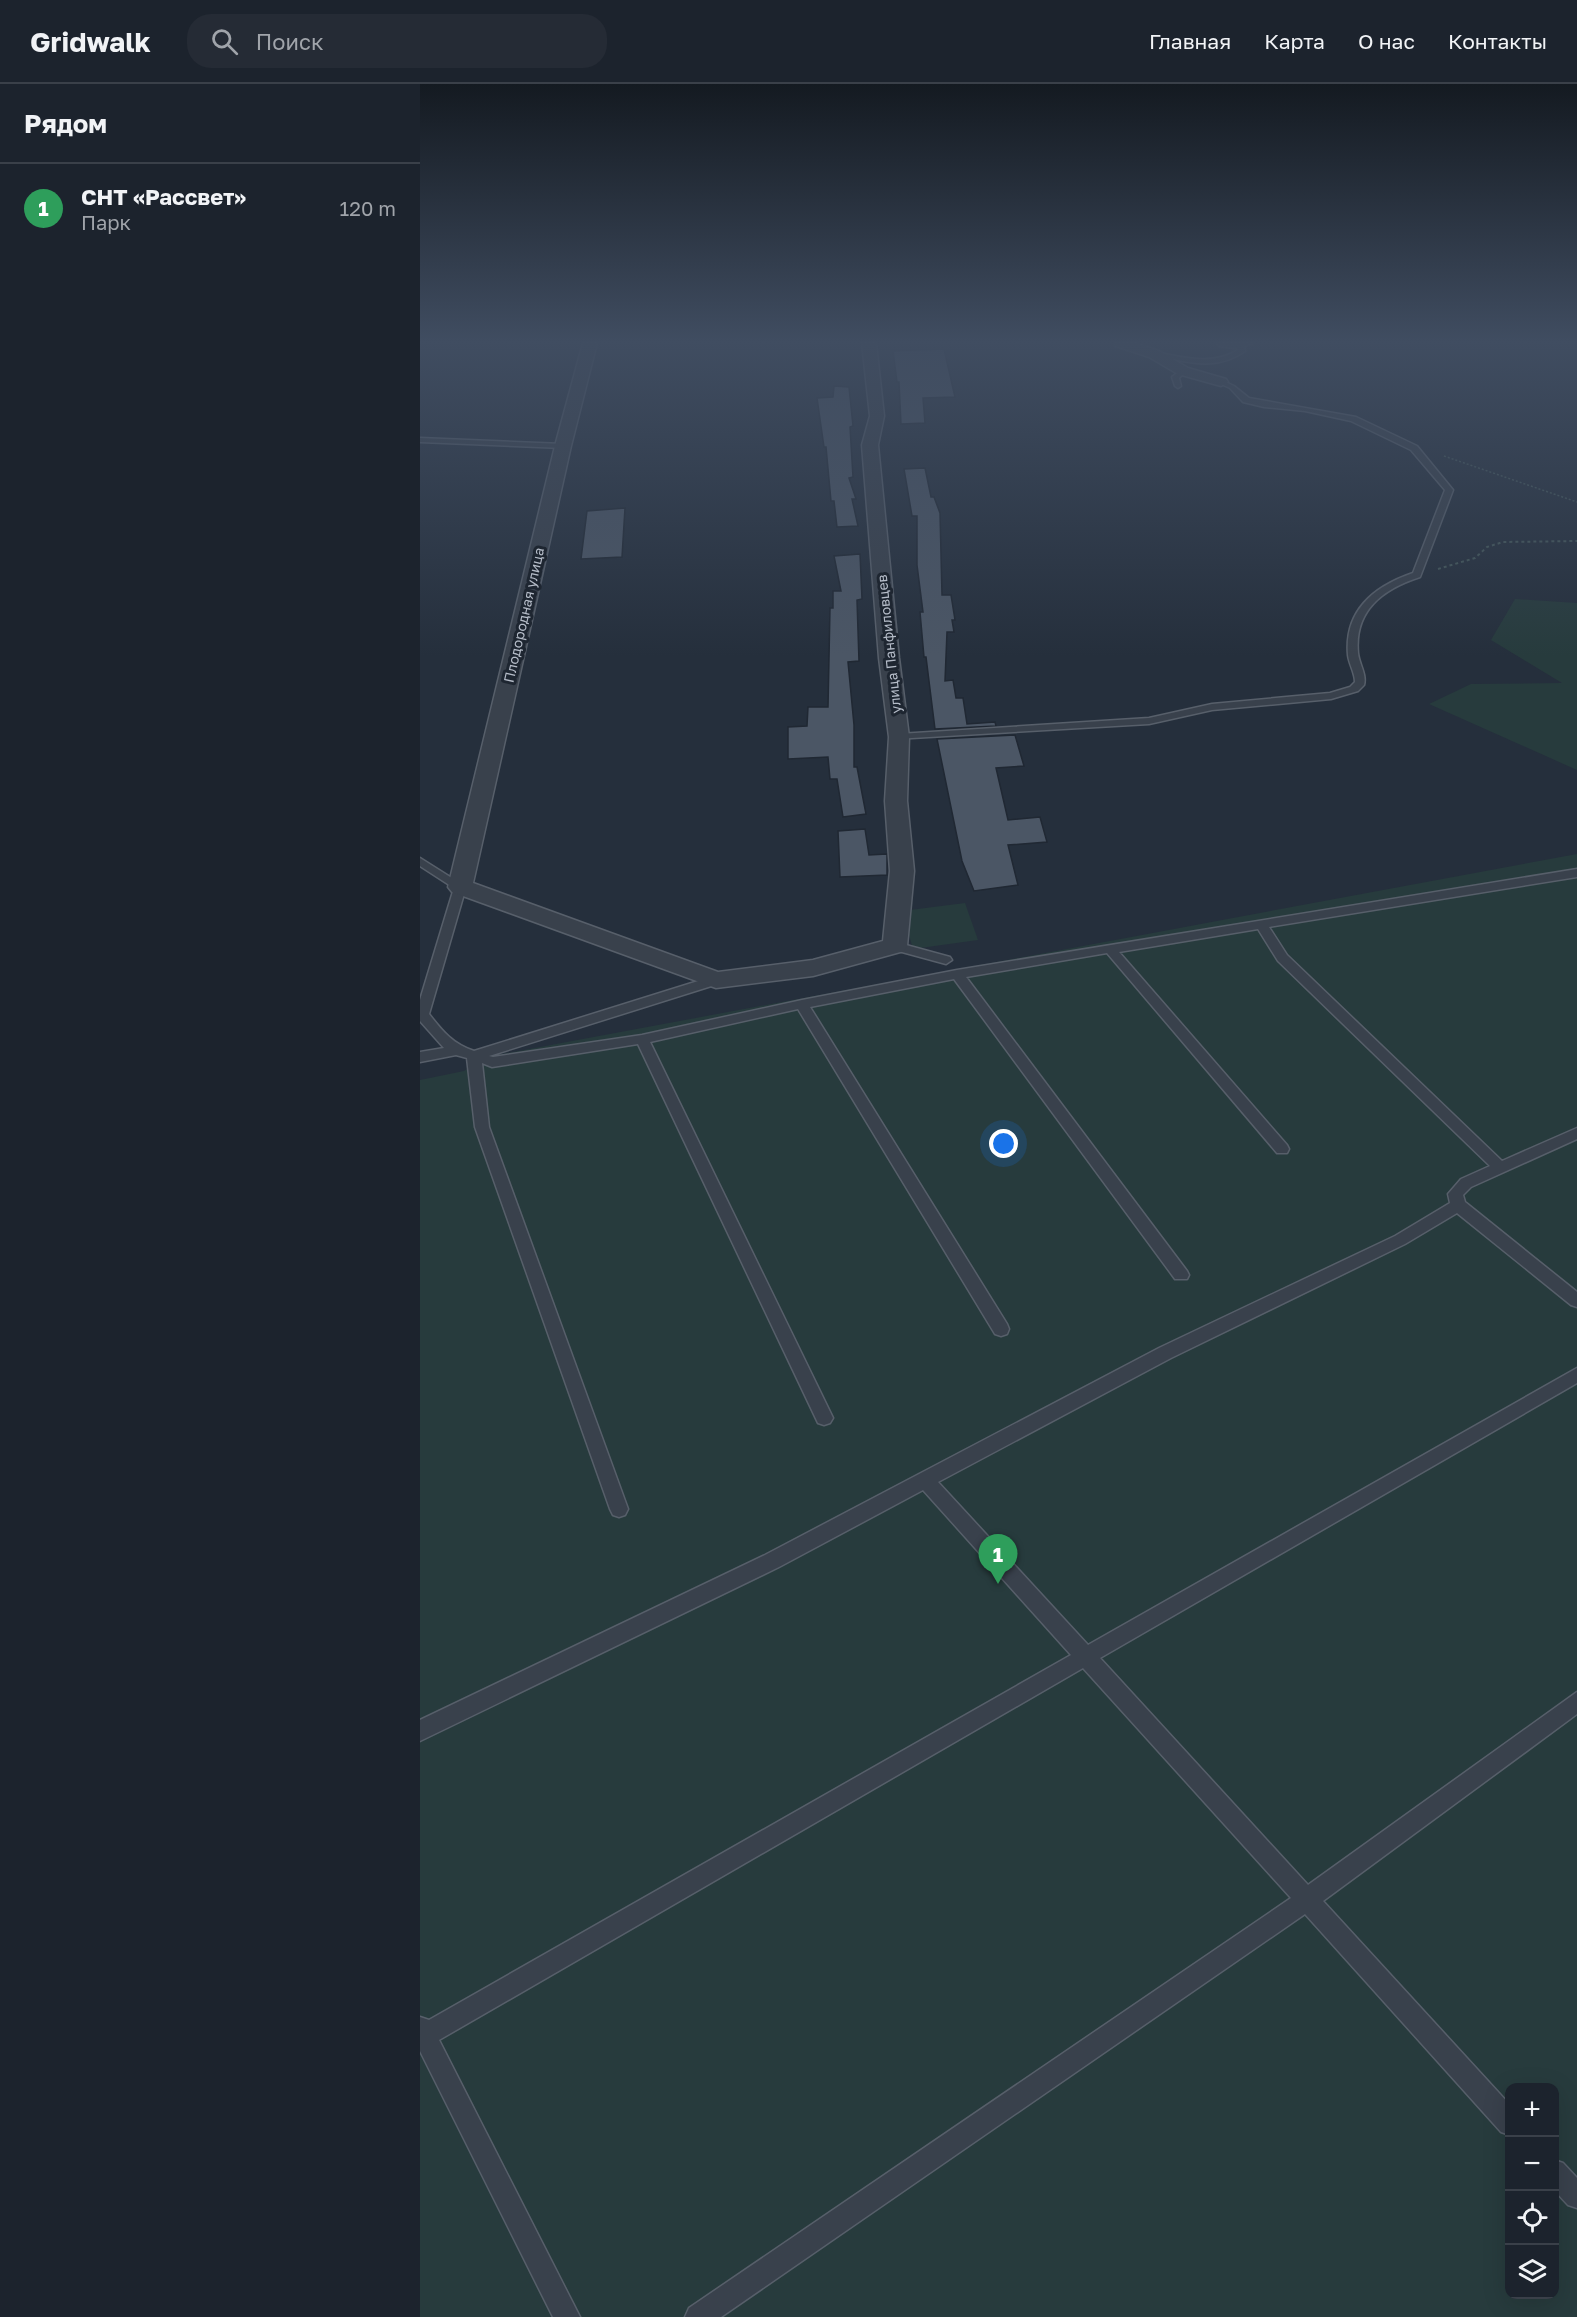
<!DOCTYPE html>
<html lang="ru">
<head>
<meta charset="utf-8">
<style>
  body { margin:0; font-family:"Golos Text",sans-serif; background:#252b35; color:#f1f3f6 }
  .controls { position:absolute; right:18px; bottom:18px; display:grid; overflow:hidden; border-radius:12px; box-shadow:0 6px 24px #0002 }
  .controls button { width:54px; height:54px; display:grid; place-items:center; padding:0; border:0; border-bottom:2px solid #3a4049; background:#1c232d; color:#f1f3f6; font:30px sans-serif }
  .you { position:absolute; left:584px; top:1060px; width:21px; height:21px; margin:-15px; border:4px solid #fff; border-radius:50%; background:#1a73e8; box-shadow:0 0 0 9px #1a73e833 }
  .badge { display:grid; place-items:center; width:39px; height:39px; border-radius:50%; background:#db2777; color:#fff; font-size:20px; font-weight:700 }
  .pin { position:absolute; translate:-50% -50px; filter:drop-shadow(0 2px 3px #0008) }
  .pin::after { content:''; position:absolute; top:32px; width:21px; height:18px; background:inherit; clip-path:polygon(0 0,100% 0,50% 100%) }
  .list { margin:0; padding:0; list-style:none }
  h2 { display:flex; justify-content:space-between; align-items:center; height:78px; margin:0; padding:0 24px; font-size:26px }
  h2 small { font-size:20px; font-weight:400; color:#a0a4aa }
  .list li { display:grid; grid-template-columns:39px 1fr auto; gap:18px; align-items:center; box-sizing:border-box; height:90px; padding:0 24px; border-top:2px solid #3a4049 }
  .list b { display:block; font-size:22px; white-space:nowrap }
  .list p { margin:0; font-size:20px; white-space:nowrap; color:#a0a4aa }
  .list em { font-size:20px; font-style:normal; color:#a0a4aa }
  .icon { flex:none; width:33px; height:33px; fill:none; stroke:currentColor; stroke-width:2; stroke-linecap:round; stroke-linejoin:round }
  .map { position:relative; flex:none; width:1157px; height:2233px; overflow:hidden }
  header { display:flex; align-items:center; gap:36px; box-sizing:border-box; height:84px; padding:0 30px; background:#1c232d; border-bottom:2px solid #3a4049 }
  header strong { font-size:28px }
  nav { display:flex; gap:33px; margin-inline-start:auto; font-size:21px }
  .search { width:420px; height:54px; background:#252b35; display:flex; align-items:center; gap:15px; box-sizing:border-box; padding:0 21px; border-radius:24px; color:#a0a4aa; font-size:22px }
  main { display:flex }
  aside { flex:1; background:#1c232d }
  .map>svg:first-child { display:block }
  .green { fill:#273b3d; fill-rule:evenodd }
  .building { fill:#4b5665; stroke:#202833; stroke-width:1.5 }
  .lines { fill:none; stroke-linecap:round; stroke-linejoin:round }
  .service-casing { stroke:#575f6a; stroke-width:3 }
  .minor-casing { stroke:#575f6a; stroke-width:3 }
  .path-far1 { stroke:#45585a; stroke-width:1.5; stroke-dasharray:2 2; stroke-linecap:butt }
  .path { stroke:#45585a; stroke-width:2; stroke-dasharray:3 3; stroke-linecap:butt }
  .service { fill:#39414c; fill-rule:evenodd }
  .minor { fill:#39414c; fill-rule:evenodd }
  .labels { text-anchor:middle; stroke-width:6; stroke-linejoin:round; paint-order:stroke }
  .far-street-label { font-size:14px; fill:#b5bcc8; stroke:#1e2631 }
</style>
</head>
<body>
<header>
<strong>Gridwalk</strong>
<div class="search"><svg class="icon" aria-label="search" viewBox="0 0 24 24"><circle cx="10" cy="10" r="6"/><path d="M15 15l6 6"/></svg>Поиск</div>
<nav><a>Главная</a><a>Карта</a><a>О нас</a><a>Контакты</a></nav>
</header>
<main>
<aside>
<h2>Рядом<small></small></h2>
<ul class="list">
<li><span class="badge" style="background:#2e9e5b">1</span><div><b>СНТ «Рассвет»</b><p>Парк</p></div><em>120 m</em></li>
</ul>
</aside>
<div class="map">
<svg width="1157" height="2233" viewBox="0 0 1157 2233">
  <rect width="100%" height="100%" fill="#252f3c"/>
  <g class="green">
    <polygon points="1095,515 1157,519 1157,686 1009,620 1051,600 1142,599 1071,556"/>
    <path d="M1157 770V2233H0V996L44 987 66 973ZM1090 2004H1134V2210H1090Z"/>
    <polygon points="545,819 558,856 493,865 482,827"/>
  </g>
  <g class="building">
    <polygon points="524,265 535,313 503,314 505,339 481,340 479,298 477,298 473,267"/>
    <polygon points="414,302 429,303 433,342 430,343 433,393 429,394 436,415 432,415 438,442 417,443 414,417 411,417 406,363 404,363 397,314 413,313"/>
    <polygon points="505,384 511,413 514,413 520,429 522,511 531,511 535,536 532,536 534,548 527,548 525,597 533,596 536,614 543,614 547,640 575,638 576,642 515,645 506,573 504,573 500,528 503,528 497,481 497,432 492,432 484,385"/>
    <polygon points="205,424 202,473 161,475 167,427"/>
    <polygon points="440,470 442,515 437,516 439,577 428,578 434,641 434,683 437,683 446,730 423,733 417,695 410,695 408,673 368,675 368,643 387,642 388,623 408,623 410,524 413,524 413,507 421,507 414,472"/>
    <polygon points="595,651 604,682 576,684 588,736 620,733 627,758 588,761 598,801 554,807 542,777 517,655"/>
    <polygon points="445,745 449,771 467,770 467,791 420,793 418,747"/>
  </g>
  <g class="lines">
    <g class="service-casing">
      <g id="service">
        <path d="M833 259 824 262 825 267C802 283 779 281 753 275 746 274 737 273 731 270L734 268C763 273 793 283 819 265L818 260Z"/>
        <polygon points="761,286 766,287 759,294 761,302 758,304 755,302 752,293"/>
        <path d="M801 296 814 302 829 314 936 333 997 362 1033 406 1000 493C963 505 934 526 938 569 939 580 947 590 944 601L938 607 911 615 792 626 729 640 475 655 474 653 479 650 729 634 792 620 910 609 930 603 935 598C935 589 929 580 928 571 924 526 955 502 993 489L1025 406 991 366 931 337 885 327 844 323 823 318 810 304 799 299Z"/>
        <polygon points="0,354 143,360 147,362 143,364 0,358"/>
        <path d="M0 774 46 803 9 930C23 948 33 960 54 967L291 893H301L302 896 301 899 69 972 73 973 222 951 382 916 537 886 1157 785V793L849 843 867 871 1082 1077 1157 1044V1055L1051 1103 1043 1111 1045 1118 1157 1208V1223L1151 1221 1037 1129 985 1160 751 1274 518 1398 668 1561 1157 1284V1299L680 1574 888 1801 1157 1608V1630L903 1817 1090 2021V2051L1081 2048 885 1830 301 2233H265L269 2224 871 1814 663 1584 19 1956 160 2233H133L0 1967V1933L9 1936 651 1571 503 1406 359 1483 0 1657V1636L345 1471 739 1264 975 1152 1030 1119 1028 1110 1041 1095 1070 1082 858 877 838 845 699 868 867 1061 869 1065 867 1069H857L687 869 546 893 767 1187 769 1191 767 1195H755L534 895 390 923 587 1240 589 1245 587 1250 581 1252 575 1250 378 925 230 958 413 1334 410 1339 404 1341 398 1339 218 960 72 983 62 979 69 1043 208 1425 205 1431 199 1433 193 1431 190 1425 55 1043 47 974 36 971 0 978V968L24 964 0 937V916L34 804 0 782Z"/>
        <polygon points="475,858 530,873 532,876 526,880 471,865 469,862"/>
        <polygon points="1134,2076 1143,2079 1157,2094 1157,2124 1148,2121 1134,2106"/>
      </g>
    </g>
    <g class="minor-casing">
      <g id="minor">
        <polygon points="163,259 177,259 151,362 53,799 298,888 393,876 463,857 470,787 465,717 469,653 459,574 442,361 450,332 442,259 456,259 464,332 458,361 479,574 489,653 487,717 494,787 487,862 484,867 393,892 296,904 32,808 28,803 135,362"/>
        <polygon points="694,259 714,259 739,267 768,284 806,295 808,298 801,302 758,290 729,273 696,262"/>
        <polygon points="797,259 825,259 827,261 820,265 799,262"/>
      </g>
    </g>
    <polyline class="path-far1" points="1024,372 1157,418"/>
    <polyline class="path" points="1018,485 1055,474 1067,463 1083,458 1157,457"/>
    <use href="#service" class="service"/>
    <use href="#minor" class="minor"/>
  </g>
  <linearGradient id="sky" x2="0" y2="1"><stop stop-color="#141a21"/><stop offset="0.45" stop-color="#404d61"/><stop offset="1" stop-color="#404d61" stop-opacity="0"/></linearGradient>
  <rect width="1157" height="572" fill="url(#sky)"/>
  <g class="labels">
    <g class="far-street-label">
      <text transform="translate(104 531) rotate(-77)" y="5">Плодородная улица</text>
      <text transform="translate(469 560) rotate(-96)" y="5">улица Панфиловцев</text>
    </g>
  </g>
</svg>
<div class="controls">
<button>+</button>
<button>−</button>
<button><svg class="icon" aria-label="locate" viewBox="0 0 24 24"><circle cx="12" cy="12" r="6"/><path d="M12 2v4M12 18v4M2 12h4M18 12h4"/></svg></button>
<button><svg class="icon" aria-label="layers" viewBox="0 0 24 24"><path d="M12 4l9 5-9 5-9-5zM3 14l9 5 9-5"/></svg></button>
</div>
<div class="you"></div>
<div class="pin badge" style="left:578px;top:1500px;background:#2e9e5b">1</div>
</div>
</main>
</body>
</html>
